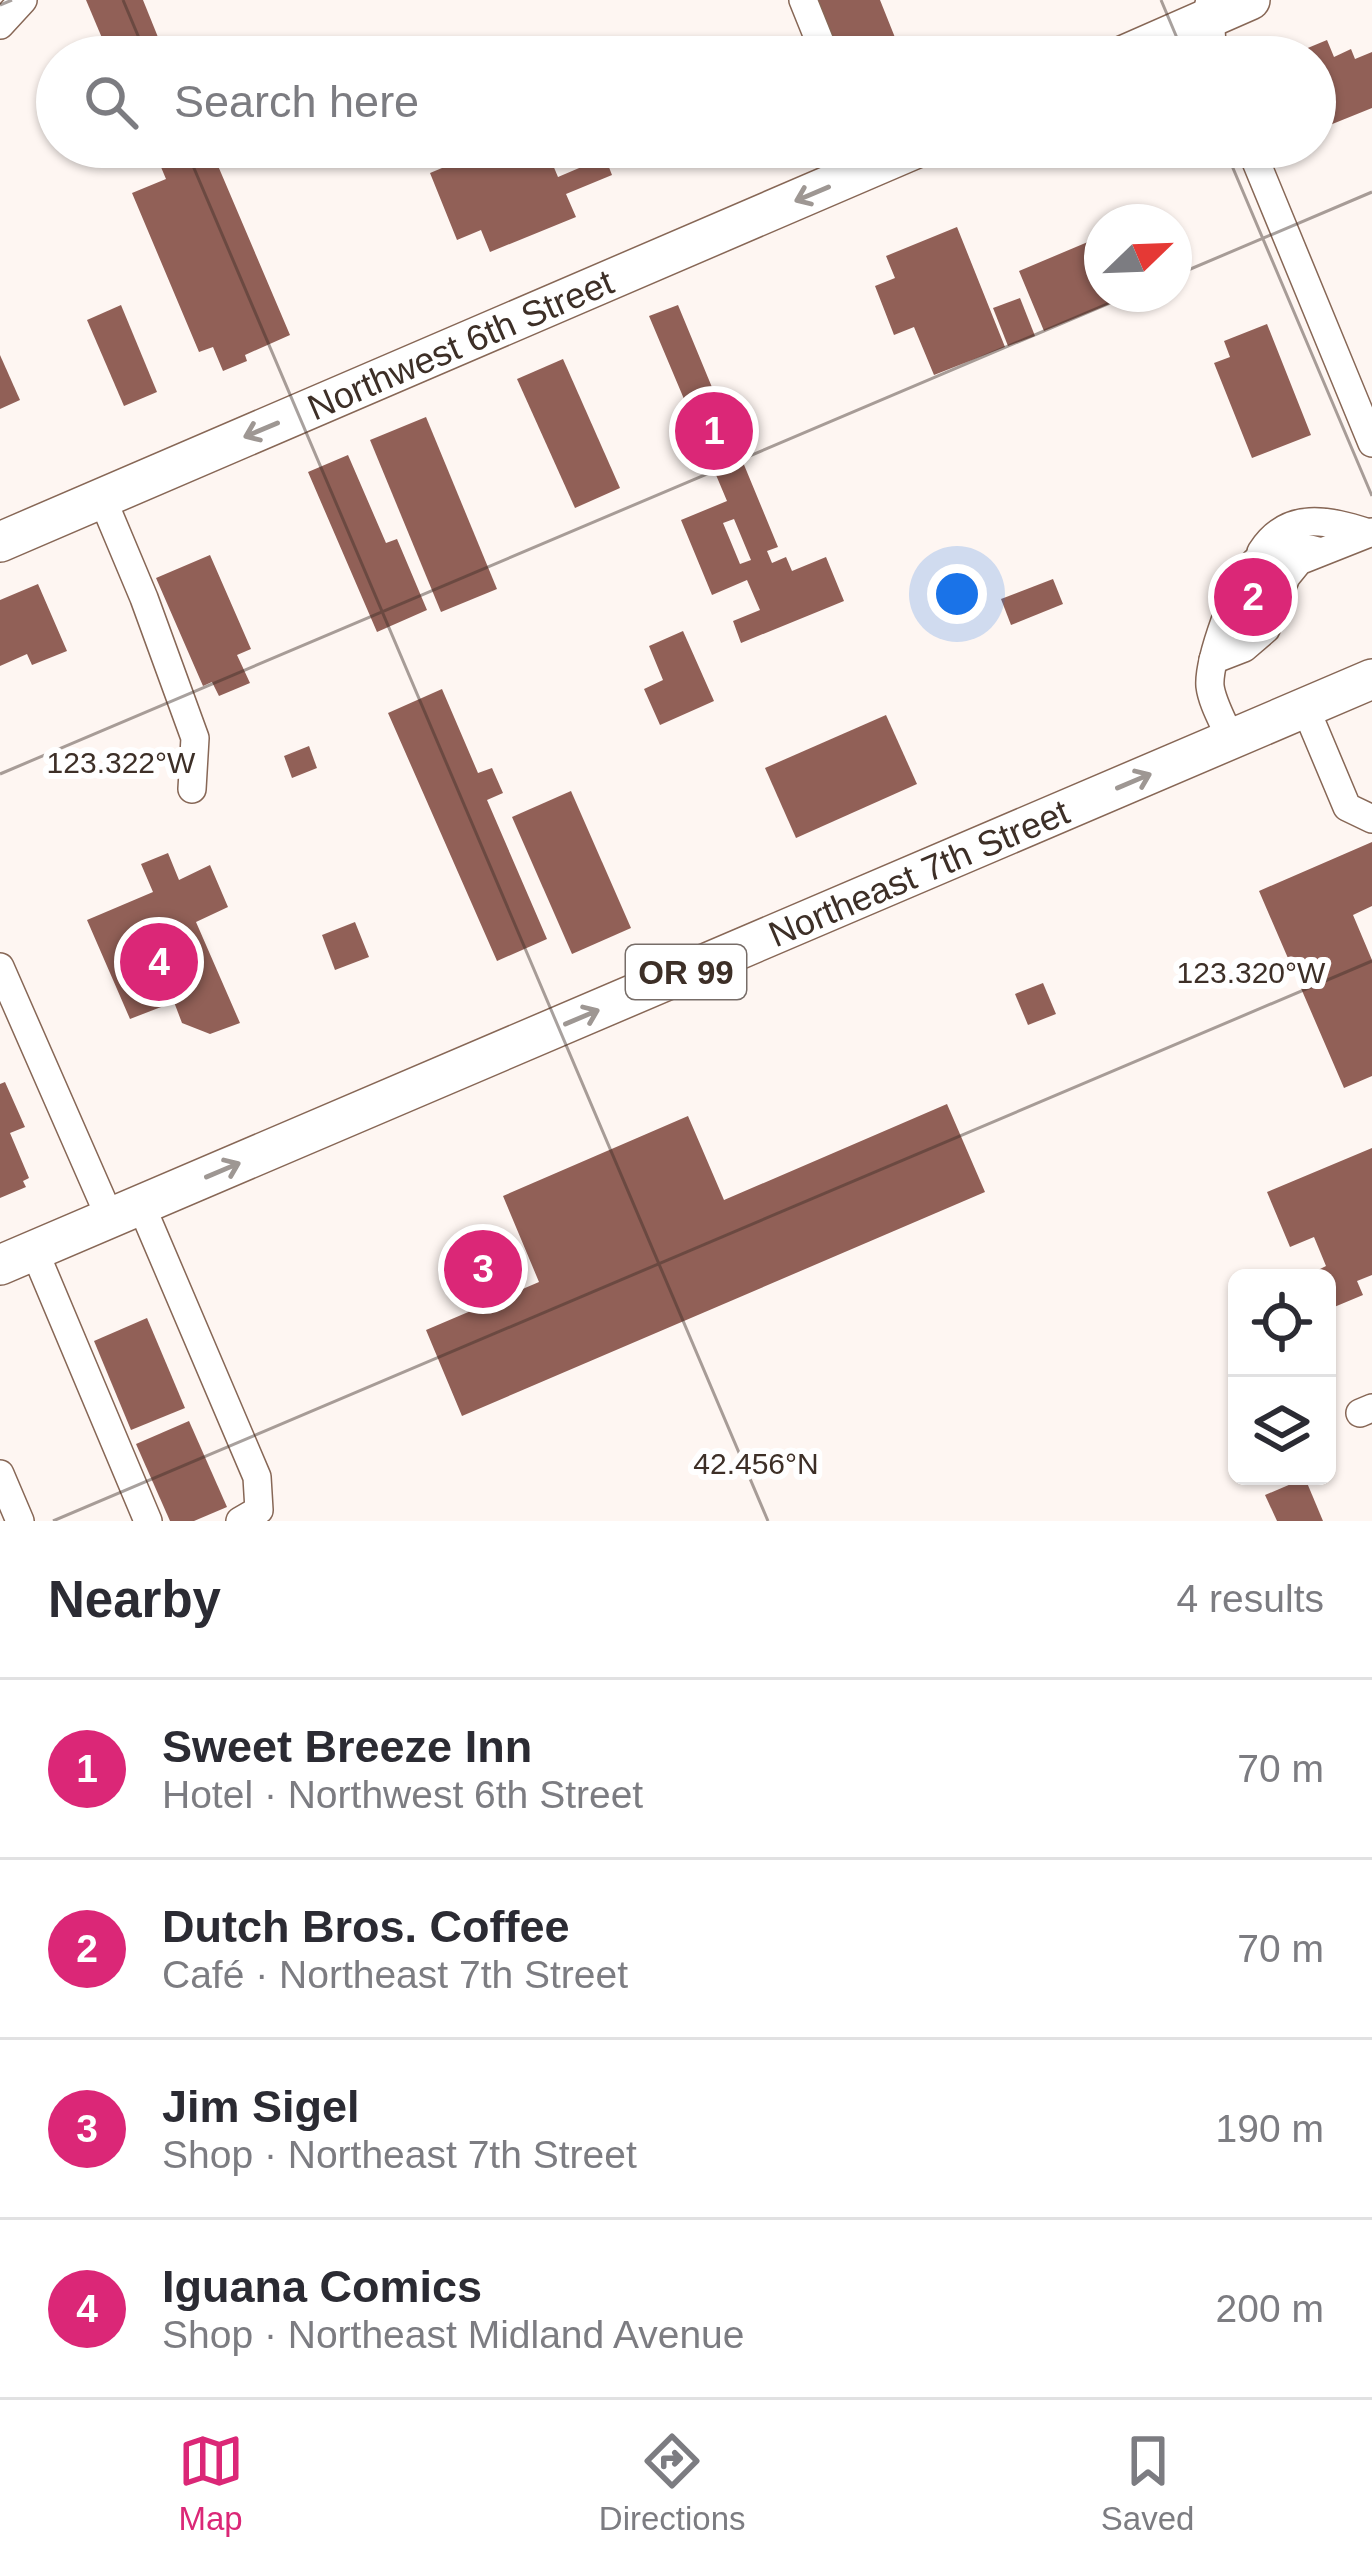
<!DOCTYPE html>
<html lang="en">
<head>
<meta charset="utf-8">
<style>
  body { margin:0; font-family:Helvetica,sans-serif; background:#f2f2f3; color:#2b2b33 }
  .controls { position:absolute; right:36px; bottom:36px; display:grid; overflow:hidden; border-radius:18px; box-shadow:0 3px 9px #0004 }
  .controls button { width:108px; height:108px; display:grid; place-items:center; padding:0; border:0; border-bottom:3px solid #e1e1e2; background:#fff; color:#2b2b33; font:60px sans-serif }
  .compass { position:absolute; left:1084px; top:204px; width:108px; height:108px; border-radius:50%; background:#fff; box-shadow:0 3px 9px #0004; rotate:67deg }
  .you { position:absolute; left:957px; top:594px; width:42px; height:42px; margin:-30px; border:9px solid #fff; border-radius:50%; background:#1a73e8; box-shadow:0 0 0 18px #1a73e833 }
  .badge { display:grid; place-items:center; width:78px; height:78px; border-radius:50%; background:#db2777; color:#fff; font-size:39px; font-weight:700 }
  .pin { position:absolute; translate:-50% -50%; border:6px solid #fff; box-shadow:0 3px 12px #0006 }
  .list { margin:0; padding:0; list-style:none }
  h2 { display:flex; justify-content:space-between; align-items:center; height:156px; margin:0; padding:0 48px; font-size:51px }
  h2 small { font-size:39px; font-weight:400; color:#7c7c81 }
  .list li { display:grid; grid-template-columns:78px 1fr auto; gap:36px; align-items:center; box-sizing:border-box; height:180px; padding:0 48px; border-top:3px solid #e1e1e2 }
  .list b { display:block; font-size:45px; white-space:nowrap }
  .list p { margin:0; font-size:39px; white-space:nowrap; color:#7c7c81 }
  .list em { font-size:39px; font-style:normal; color:#7c7c81 }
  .icon { flex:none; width:66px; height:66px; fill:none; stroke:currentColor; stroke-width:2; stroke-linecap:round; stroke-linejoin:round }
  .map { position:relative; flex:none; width:1372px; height:1521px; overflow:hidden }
  .search { position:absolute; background:#fff; box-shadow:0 3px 9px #0004; left:36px; right:36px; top:36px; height:132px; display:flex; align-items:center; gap:30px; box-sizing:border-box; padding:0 42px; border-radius:66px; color:#7c7c81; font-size:45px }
  .sheet { height:876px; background:#fff }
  nav { display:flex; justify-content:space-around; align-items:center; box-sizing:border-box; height:168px; border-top:3px solid #e1e1e2; background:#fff; font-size:33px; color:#7c7c81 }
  nav a { display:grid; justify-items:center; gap:6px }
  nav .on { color:#db2777 }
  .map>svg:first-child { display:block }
  .building { fill:#916057; fill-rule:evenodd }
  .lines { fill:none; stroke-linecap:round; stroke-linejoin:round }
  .minor-casing { stroke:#876756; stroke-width:30 }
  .highway-casing { stroke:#876756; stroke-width:42 }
  .minor { stroke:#fff; stroke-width:27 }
  .highway { stroke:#fff; stroke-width:39 }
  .oneway { stroke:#9e9793 }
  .ticks { fill:none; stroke:#3d2f27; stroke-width:3; stroke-opacity:0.45 }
  .labels { text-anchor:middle; stroke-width:12; stroke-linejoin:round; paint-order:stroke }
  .shield { fill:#fff; stroke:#776d68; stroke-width:3 }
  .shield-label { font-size:33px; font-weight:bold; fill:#3d2f27 }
  .street-label { font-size:36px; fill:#3d2f27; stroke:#fff }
  .ticks-label { font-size:30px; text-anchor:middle; fill:#3d2f27; stroke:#fff; stroke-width:12; stroke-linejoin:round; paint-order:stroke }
</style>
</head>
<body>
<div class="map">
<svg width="1372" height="1521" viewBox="0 0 1372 1521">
  <rect width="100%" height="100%" fill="#fef6f2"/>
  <g class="building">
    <polygon points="86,0 143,0 166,57 110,57"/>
    <polygon points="812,0 880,0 898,45 867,57 836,57"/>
    <polygon points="1327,40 1334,57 1351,49 1355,59 1372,52 1372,108 1315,131 1315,57 1286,57"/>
    <polygon points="189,147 210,147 290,335 245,355 247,361 223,371 213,347 199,352 132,193 166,179 158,160"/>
    <polygon points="475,147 557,147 547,151 558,177 605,157 612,175 566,194 576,217 490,252 481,230 457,240 430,173 478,153"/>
    <polygon points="957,227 1005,347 934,375 914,327 894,335 875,286 895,278 886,256"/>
    <polygon points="1102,236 1102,294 1134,294 1044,331 1019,271"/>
    <polygon points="1020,298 1035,336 1008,346 993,308"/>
    <polygon points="121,305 157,392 124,406 87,320"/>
    <path d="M678 305 778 547 767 551 772 563 786 557 792 571 826 557 844 601 741 643 733 621 760 610 747 580 712 595 681 520 727 501 649 316ZM734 519 751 560 740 564 723 523Z"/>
    <polygon points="1267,324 1311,435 1252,458 1214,363 1230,357 1224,341"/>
    <polygon points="0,355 20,400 0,409"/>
    <polygon points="563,359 620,488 575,508 517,379"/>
    <polygon points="426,417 497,589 441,612 370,440"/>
    <polygon points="348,455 386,543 397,539 427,610 377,632 308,472"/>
    <polygon points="210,555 251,649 237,655 250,683 219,696 212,682 203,686 156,578"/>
    <polygon points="1256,574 1275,581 1268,618 1235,605"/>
    <polygon points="1053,579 1063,604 1011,625 1001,599"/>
    <polygon points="38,584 67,651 32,665 27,654 0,666 0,600"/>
    <polygon points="683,631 714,701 660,725 644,689 663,680 649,646"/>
    <polygon points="442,689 478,773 492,768 503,793 487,800 547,939 497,961 388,713"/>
    <polygon points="886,715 917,784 796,838 765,768"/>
    <polygon points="309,746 317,768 292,778 284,756"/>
    <polygon points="571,791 631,928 572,954 512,817"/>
    <polygon points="1372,842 1372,906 1353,915 1372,960 1372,1076 1344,1088 1259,891"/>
    <polygon points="168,853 179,880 210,865 228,907 196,922 240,1023 210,1034 182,1023 174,1002 130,1019 87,920 153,892 141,864"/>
    <polygon points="355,922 369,957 335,970 322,935"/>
    <polygon points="1043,983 1056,1014 1028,1025 1015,994"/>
    <polygon points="5,1082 25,1127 10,1133 29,1178 23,1181 26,1187 0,1198 0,1084"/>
    <polygon points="947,1104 985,1192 462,1416 426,1330 539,1282 503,1196 688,1116 724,1200"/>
    <polygon points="1372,1148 1372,1275 1357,1281 1363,1295 1327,1310 1327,1278 1309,1278 1308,1275 1326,1266 1314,1237 1290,1247 1267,1192"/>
    <polygon points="147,1318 185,1408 131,1430 94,1341"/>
    <polygon points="189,1421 227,1507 194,1521 170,1521 136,1444"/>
    <polygon points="1305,1478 1323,1521 1277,1521 1265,1495"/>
  </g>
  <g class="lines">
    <g class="minor-casing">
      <g id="minor">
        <polyline points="803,0 826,57"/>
        <polyline points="1209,4 1213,57"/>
        <polyline points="0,25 23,0"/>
        <polyline points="1250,147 1372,443"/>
        <polyline points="102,498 144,598 195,738 192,789"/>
        <path d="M1261 552C1288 510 1328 520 1369 533"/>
        <polyline points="1213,660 1244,648 1266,629 1286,577 1299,561 1372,532"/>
        <polyline points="1305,707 1347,807 1372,819"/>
        <path d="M1231 740C1224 723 1212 703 1210 686 1208 661 1237 579 1255 562 1274 544 1296 545 1318 551"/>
        <polyline points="0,967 110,1218"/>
        <polyline points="141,1205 257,1477 259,1510 240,1521"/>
        <polyline points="34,1250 148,1521"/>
        <polyline points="1360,1413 1372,1408"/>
        <polyline points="0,1474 20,1521"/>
      </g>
    </g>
    <g class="highway-casing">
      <g id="highway">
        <polyline points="1120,57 1250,0"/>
        <path id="s1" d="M0 542 919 147"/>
        <path id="s2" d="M0 1265 1372 679"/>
      </g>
    </g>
    <use href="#minor" class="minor"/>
    <use href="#highway" class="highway"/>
  </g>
  <defs><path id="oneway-shaft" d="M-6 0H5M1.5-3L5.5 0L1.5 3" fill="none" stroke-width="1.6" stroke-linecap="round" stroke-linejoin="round" transform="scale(3)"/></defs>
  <g class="oneway">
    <use href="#oneway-shaft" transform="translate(812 194) rotate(157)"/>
    <use href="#oneway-shaft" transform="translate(261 430) rotate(157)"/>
    <use href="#oneway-shaft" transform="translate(1134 781) rotate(-23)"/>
    <use href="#oneway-shaft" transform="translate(582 1017) rotate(-23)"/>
    <use href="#oneway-shaft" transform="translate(223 1170) rotate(-23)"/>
  </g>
  <path class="ticks" d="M123 0 147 57M1161 0 1185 57M0 5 12 0M185 147 768 1521M1224 147 1372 496M1174 276 1372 192M0 774 1131 294M53 1521 1372 961"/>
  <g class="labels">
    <rect class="shield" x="626" y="945" width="120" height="54" rx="9"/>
    <g class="shield-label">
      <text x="686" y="984">OR 99</text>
    </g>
    <g class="street-label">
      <text dy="13" stroke="none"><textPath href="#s1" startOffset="501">Northwest 6th Street</textPath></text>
      <text dy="13" stroke="none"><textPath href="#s2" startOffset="999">Northeast 7th Street</textPath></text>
    </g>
  </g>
  <g class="ticks-label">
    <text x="121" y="773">123.322°W</text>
    <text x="1251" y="983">123.320°W</text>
    <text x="756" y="1474">42.456°N</text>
  </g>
</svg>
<div class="controls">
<button><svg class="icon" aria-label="locate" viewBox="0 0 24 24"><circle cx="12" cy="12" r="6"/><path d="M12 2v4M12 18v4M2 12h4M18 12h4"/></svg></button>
<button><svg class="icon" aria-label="layers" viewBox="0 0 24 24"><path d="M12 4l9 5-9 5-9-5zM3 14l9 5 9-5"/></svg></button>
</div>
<svg class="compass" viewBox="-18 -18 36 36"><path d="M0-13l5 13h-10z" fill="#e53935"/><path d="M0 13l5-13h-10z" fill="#7c7c81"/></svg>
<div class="you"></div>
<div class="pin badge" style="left:714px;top:431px">1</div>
<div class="pin badge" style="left:1253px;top:597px">2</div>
<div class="pin badge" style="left:483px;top:1269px">3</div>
<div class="pin badge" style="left:159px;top:962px">4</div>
<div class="search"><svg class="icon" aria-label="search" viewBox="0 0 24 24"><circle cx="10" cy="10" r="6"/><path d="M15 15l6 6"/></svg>Search here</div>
</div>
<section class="sheet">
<h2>Nearby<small>4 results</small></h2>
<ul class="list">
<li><span class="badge">1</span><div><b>Sweet Breeze Inn</b><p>Hotel · Northwest 6th Street</p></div><em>70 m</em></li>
<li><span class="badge">2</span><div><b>Dutch Bros. Coffee</b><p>Café · Northeast 7th Street</p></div><em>70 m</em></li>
<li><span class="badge">3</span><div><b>Jim Sigel</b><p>Shop · Northeast 7th Street</p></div><em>190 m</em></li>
<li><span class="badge">4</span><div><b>Iguana Comics</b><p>Shop · Northeast Midland Avenue</p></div><em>200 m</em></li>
</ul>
</section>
<nav>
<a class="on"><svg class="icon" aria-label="map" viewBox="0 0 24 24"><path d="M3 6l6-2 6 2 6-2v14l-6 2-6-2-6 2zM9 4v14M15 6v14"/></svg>Map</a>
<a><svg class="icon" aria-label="directions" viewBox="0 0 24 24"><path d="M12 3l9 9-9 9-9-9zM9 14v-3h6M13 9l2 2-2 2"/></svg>Directions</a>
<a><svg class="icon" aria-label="saved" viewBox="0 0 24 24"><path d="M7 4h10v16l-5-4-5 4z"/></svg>Saved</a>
</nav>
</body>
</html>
